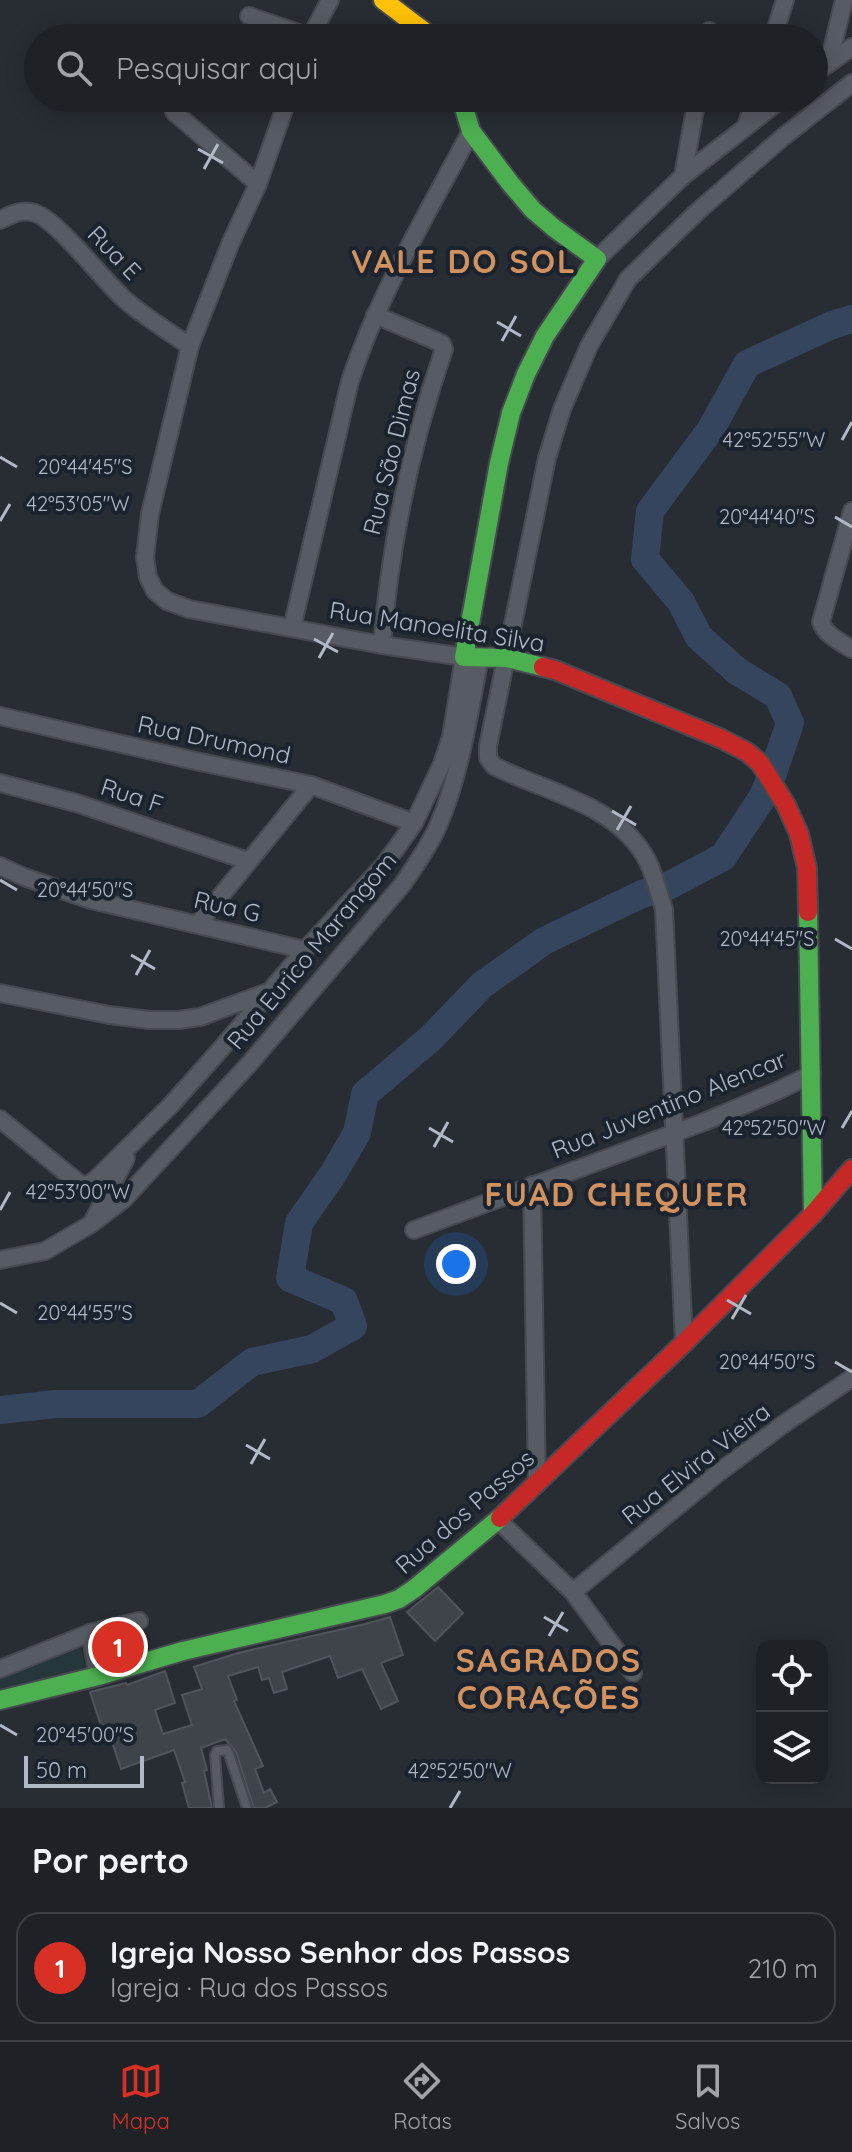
<!DOCTYPE html>
<html lang="pt">
<head>
<meta charset="utf-8">
<style>
  body { margin:0; font-family:Quicksand,sans-serif; background:#2b2f33; color:#f1f3f6 }
  .controls { position:absolute; right:24px; bottom:24px; display:grid; overflow:hidden; border-radius:16px; box-shadow:0 4px 20px #0003 }
  .controls button { width:72px; height:72px; display:grid; place-items:center; padding:0; border:0; border-bottom:2px solid #3c3f44; background:#1e2227; color:#f1f3f6; font:40px sans-serif }
  .scale { position:absolute; left:24px; bottom:20px; width:120px; box-sizing:border-box; padding-left:8px; border:4px solid #b1b9c6; border-top:0; font-size:22px; line-height:28px; white-space:nowrap; color:#b1b9c6; -webkit-text-stroke:6px #1b232f; paint-order:stroke }
  .you { position:absolute; left:456px; top:1264px; width:28px; height:28px; margin:-20px; border:6px solid #fff; border-radius:50%; background:#1a73e8; box-shadow:0 0 0 12px #1a73e833 }
  .badge { display:grid; place-items:center; width:52px; height:52px; border-radius:50%; background:#d93025; color:#fff; font-size:26px; font-weight:700 }
  .pin { position:absolute; translate:-50% -50%; border:4px solid #fff; box-shadow:0 2px 8px #0006 }
  .list { margin:0; padding:0; list-style:none }
  h2 { display:flex; justify-content:space-between; align-items:center; height:104px; margin:0; padding:0 32px; font-size:34px }
  h2 small { font-size:26px; font-weight:400; color:#a1a4a7 }
  .list li { display:grid; grid-template-columns:52px 1fr auto; gap:24px; align-items:center; box-sizing:border-box; height:112px; margin:0 16px 16px; padding:0 16px; border:2px solid #3c3f44; border-radius:24px }
  .list b { display:block; font-size:30px; white-space:nowrap }
  .list p { margin:0; font-size:26px; white-space:nowrap; color:#a1a4a7 }
  .list em { font-size:26px; font-style:normal; color:#a1a4a7 }
  .icon { flex:none; width:44px; height:44px; fill:none; stroke:currentColor; stroke-width:2; stroke-linecap:round; stroke-linejoin:round }
  .map { position:relative; flex:none; width:852px; height:1808px; overflow:hidden }
  .search { position:absolute; background:#1e2227; box-shadow:0 4px 20px #0003; left:24px; right:24px; top:24px; height:88px; display:flex; align-items:center; gap:20px; box-sizing:border-box; padding:0 28px; border-radius:44px; color:#a1a4a7; font-size:30px }
  .sheet { height:232px; background:#1e2227 }
  nav { display:flex; justify-content:space-around; align-items:center; box-sizing:border-box; height:112px; border-top:2px solid #3c3f44; background:#1e2227; font-size:22px; color:#a1a4a7 }
  nav a { display:grid; justify-items:center; gap:4px }
  nav .on { color:#d93025 }
  .map>svg:first-child { display:block }
  .green { fill:#25373a }
  .lines { fill:none; stroke-linecap:round; stroke-linejoin:round }
  .river { stroke:#35455d; stroke-width:28 }
  .building { fill:#3f444a; stroke:#50545c; stroke-width:2 }
  .lane-casing { stroke:#46494f; stroke-width:12 }
  .street-casing { stroke:#46494f; stroke-width:20 }
  .fast-casing { stroke:#46494f; stroke-width:22 }
  .slow-casing { stroke:#46494f; stroke-width:22 }
  .jam-casing { stroke:#46494f; stroke-width:22 }
  .lane { stroke:#575b63; stroke-width:8 }
  .street { stroke:#575b63; stroke-width:16 }
  .fast { stroke:#4caf50; stroke-width:18 }
  .slow { stroke:#ffc107; stroke-width:18 }
  .jam { stroke:#c62828; stroke-width:18 }
  .ticks { fill:none; stroke:#b1b9c6; stroke-width:3 }
  .labels { text-anchor:middle; stroke-width:8; stroke-linejoin:round; paint-order:stroke }
  .street-label { font-size:24px; fill:#b1b9c6; stroke:#1b232f }
  .district-label { font-size:32px; font-weight:bold; letter-spacing:2px; fill:#d2925f; stroke:#1b232f }
  .ticks-label { font-size:20px; text-anchor:middle; fill:#b1b9c6; stroke:#1b232f; stroke-width:8; stroke-linejoin:round; paint-order:stroke }
</style>
</head>
<body>
<div class="map">
<svg width="852" height="1808" viewBox="0 0 852 1808">
  <rect width="100%" height="100%" fill="#282d34"/>
  <polygon class="green" points="79,1642 86,1670 0,1693 0,1671"/>
  <g class="lines">
    <polyline class="river" points="0,1410 56,1404 198,1404 252,1362 312,1349 353,1326 344,1301 290,1278 299,1223 333,1174 357,1133 365,1094 431,1038 482,985 544,941 642,894 668,886 723,857 762,798 773,773 790,723 778,696 737,671 699,637 681,602 645,559 650,511 711,429 747,364 832,325 852,319"/>
  </g>
  <g class="building">
    <polygon points="438,1587 463,1613 435,1641 407,1612"/>
    <polygon points="390,1617 403,1655 381,1663 398,1701 381,1709 362,1669 338,1678 330,1656 282,1672 287,1689 274,1693 269,1678 262,1680 258,1667 228,1676 237,1700 234,1701 263,1766 255,1769 264,1793 270,1789 277,1802 265,1808 254,1808 236,1752 225,1739 201,1748 207,1770 204,1771 212,1808 189,1808 182,1783 185,1782 174,1750 121,1769 106,1724 101,1726 90,1692 126,1683 127,1685 165,1671 175,1703 155,1710 163,1734 192,1725 182,1695 202,1689 194,1667 238,1653 365,1624"/>
  </g>
  <g class="lines">
    <g class="lane-casing">
      <polyline id="lane" points="219,1808 215,1755 217,1751 227,1750 229,1754 247,1808"/>
    </g>
    <g class="street-casing">
      <g id="street">
        <polyline points="249,16 310,37"/>
        <polyline points="310,38 330,0"/>
        <polyline points="708,38 709,31"/>
        <polyline points="773,38 785,0"/>
        <polyline points="829,62 844,0"/>
        <polyline points="814,74 852,47"/>
        <polyline points="174,112 258,184"/>
        <polyline points="746,126 755,98"/>
        <polyline points="683,176 697,98"/>
        <path d="M0 220C12 214 22 209 35 213 57 220 103 280 124 299 145 317 167 331 190 346"/>
        <polyline points="597,259 683,176 783,98"/>
        <path d="M375 315 434 340 442 344 444 349C411 445 390 544 382 645"/>
        <path d="M852 511 821 622C825 635 841 642 852 649"/>
        <path d="M292 628 350 381C379 293 428 213 471 131"/>
        <polyline points="0,716 200,762 311,785 414,823"/>
        <polyline points="0,783 76,803 248,861"/>
        <polyline points="0,866 24,877 91,900 305,950"/>
        <polyline points="198,924 311,785"/>
        <polyline points="0,993 109,1015 150,1020 178,1020 200,1017 268,992"/>
        <polyline points="0,1119 80,1184 88,1185 95,1180 171,1105 220,1050 305,950 383,866 400,843 414,823 442,764 451,737 464,657 382,645 189,609 167,601 155,591 148,577 145,557 150,514 190,346 231,242 258,184 288,98"/>
        <polyline points="532,1185 537,1484"/>
        <polyline points="94,1219 126,1158"/>
        <polyline points="414,1230 704,1122 777,1091 812,1074"/>
        <path d="M0 1260 45 1251 91 1224 124 1199 250 1063 402 885C415 866 429 847 438 826 461 773 469 713 480 657"/>
        <path d="M684 1343 664 909C659 894 655 877 648 862 619 804 547 793 494 766L488 758V746L547 458 562 409 589 346 628 279 697 212 783 137 852 83"/>
        <polyline points="498,1520 573,1592 633,1673"/>
        <polyline points="573,1592 718,1473 785,1423 852,1378"/>
        <polyline points="90,1633 98,1676"/>
        <polyline points="0,1669 90,1633 139,1621"/>
      </g>
    </g>
    <g class="fast-casing">
      <g id="fast">
        <polyline points="461,98 471,131 510,183 533,210 554,228 597,259 545,336 526,374 511,413 499,463 464,657 507,658 543,667"/>
        <polyline points="808,912 813,1214"/>
        <polyline points="0,1700 98,1676 183,1651 385,1604 399,1599 414,1589 500,1518"/>
      </g>
    </g>
    <g class="slow-casing">
      <polyline id="slow" points="383,0 433,38"/>
    </g>
    <g class="jam-casing">
      <g id="jam">
        <polyline points="543,667 555,670 722,739 747,752 760,763 786,805 799,834 807,868 808,912"/>
        <polyline points="500,1518 684,1343 813,1214 852,1169"/>
      </g>
    </g>
    <use href="#lane" class="lane"/>
    <use href="#street" class="street"/>
    <use href="#fast" class="fast"/>
    <use href="#slow" class="slow"/>
    <use href="#jam" class="jam"/>
  </g>
  <path class="ticks" d="M198 149 223 163M204 169 218 144M497 322 521 336M502 341 516 316M842 440 852 422M0 457 17 467M835 517 852 527M0 521 10 504M314 639 338 652M319 658 333 633M612 811 636 825M617 830 631 806M0 880 17 890M835 939 852 949M131 955 155 969M136 975 150 950M429 1128 453 1142M842 1128 852 1111M434 1147 448 1122M0 1210 10 1192M727 1300 751 1314M0 1303 17 1313M732 1319 746 1295M835 1362 852 1372M246 1445 270 1459M251 1464 265 1439M544 1617 568 1631M549 1636 563 1612M0 1725 17 1735M450 1808 460 1791"/>
  <g class="labels">
    <g class="street-label">
      <text transform="translate(114 253) rotate(46)" y="8">Rua E</text>
      <text transform="translate(392 452) rotate(-76)" y="8">Rua São Dimas</text>
      <text transform="translate(437 627) rotate(9)" y="8">Rua Manoelita Silva</text>
      <text transform="translate(214 740) rotate(12)" y="8">Rua Drumond</text>
      <text transform="translate(132 796) rotate(18)" y="8">Rua F</text>
      <text transform="translate(227 907) rotate(13)" y="8">Rua G</text>
      <text transform="translate(312 951) rotate(-50)" y="8">Rua Eurico Marangom</text>
      <text transform="translate(669 1105) rotate(-22)" y="8">Rua Juventino Alencar</text>
      <text transform="translate(696 1464) rotate(-38)" y="8">Rua Elvira Vieira</text>
      <text transform="translate(465 1512) rotate(-41)" y="8">Rua dos Passos</text>
    </g>
    <g class="district-label">
      <text x="464" y="273">VALE DO SOL</text>
      <text x="617" y="1206">FUAD CHEQUER</text>
      <text x="549" y="1672">SAGRADOS<tspan x="549" dy="37">CORAÇÕES</tspan></text>
    </g>
  </g>
  <g class="ticks-label">
    <text x="774" y="447">42°52'55"W</text>
    <text x="85" y="474">20°44'45"S</text>
    <text x="78" y="511">42°53'05"W</text>
    <text x="767" y="524">20°44'40"S</text>
    <text x="85" y="897">20°44'50"S</text>
    <text x="767" y="946">20°44'45"S</text>
    <text x="774" y="1135">42°52'50"W</text>
    <text x="78" y="1199">42°53'00"W</text>
    <text x="85" y="1320">20°44'55"S</text>
    <text x="767" y="1369">20°44'50"S</text>
    <text x="85" y="1742">20°45'00"S</text>
    <text x="460" y="1778">42°52'50"W</text>
  </g>
</svg>
<div class="controls">
<button><svg class="icon" aria-label="locate" viewBox="0 0 24 24"><circle cx="12" cy="12" r="6"/><path d="M12 2v4M12 18v4M2 12h4M18 12h4"/></svg></button>
<button><svg class="icon" aria-label="layers" viewBox="0 0 24 24"><path d="M12 4l9 5-9 5-9-5zM3 14l9 5 9-5"/></svg></button>
</div>
<div class="scale">50 m</div>
<div class="you"></div>
<div class="pin badge" style="left:118px;top:1647px">1</div>
<div class="search"><svg class="icon" aria-label="search" viewBox="0 0 24 24"><circle cx="10" cy="10" r="6"/><path d="M15 15l6 6"/></svg>Pesquisar aqui</div>
</div>
<section class="sheet">
<h2>Por perto<small></small></h2>
<ul class="list">
<li><span class="badge">1</span><div><b>Igreja Nosso Senhor dos Passos</b><p>Igreja · Rua dos Passos</p></div><em>210 m</em></li>
</ul>
</section>
<nav>
<a class="on"><svg class="icon" aria-label="map" viewBox="0 0 24 24"><path d="M3 6l6-2 6 2 6-2v14l-6 2-6-2-6 2zM9 4v14M15 6v14"/></svg>Mapa</a>
<a><svg class="icon" aria-label="directions" viewBox="0 0 24 24"><path d="M12 3l9 9-9 9-9-9zM9 14v-3h6M13 9l2 2-2 2"/></svg>Rotas</a>
<a><svg class="icon" aria-label="saved" viewBox="0 0 24 24"><path d="M7 4h10v16l-5-4-5 4z"/></svg>Salvos</a>
</nav>
</body>
</html>
